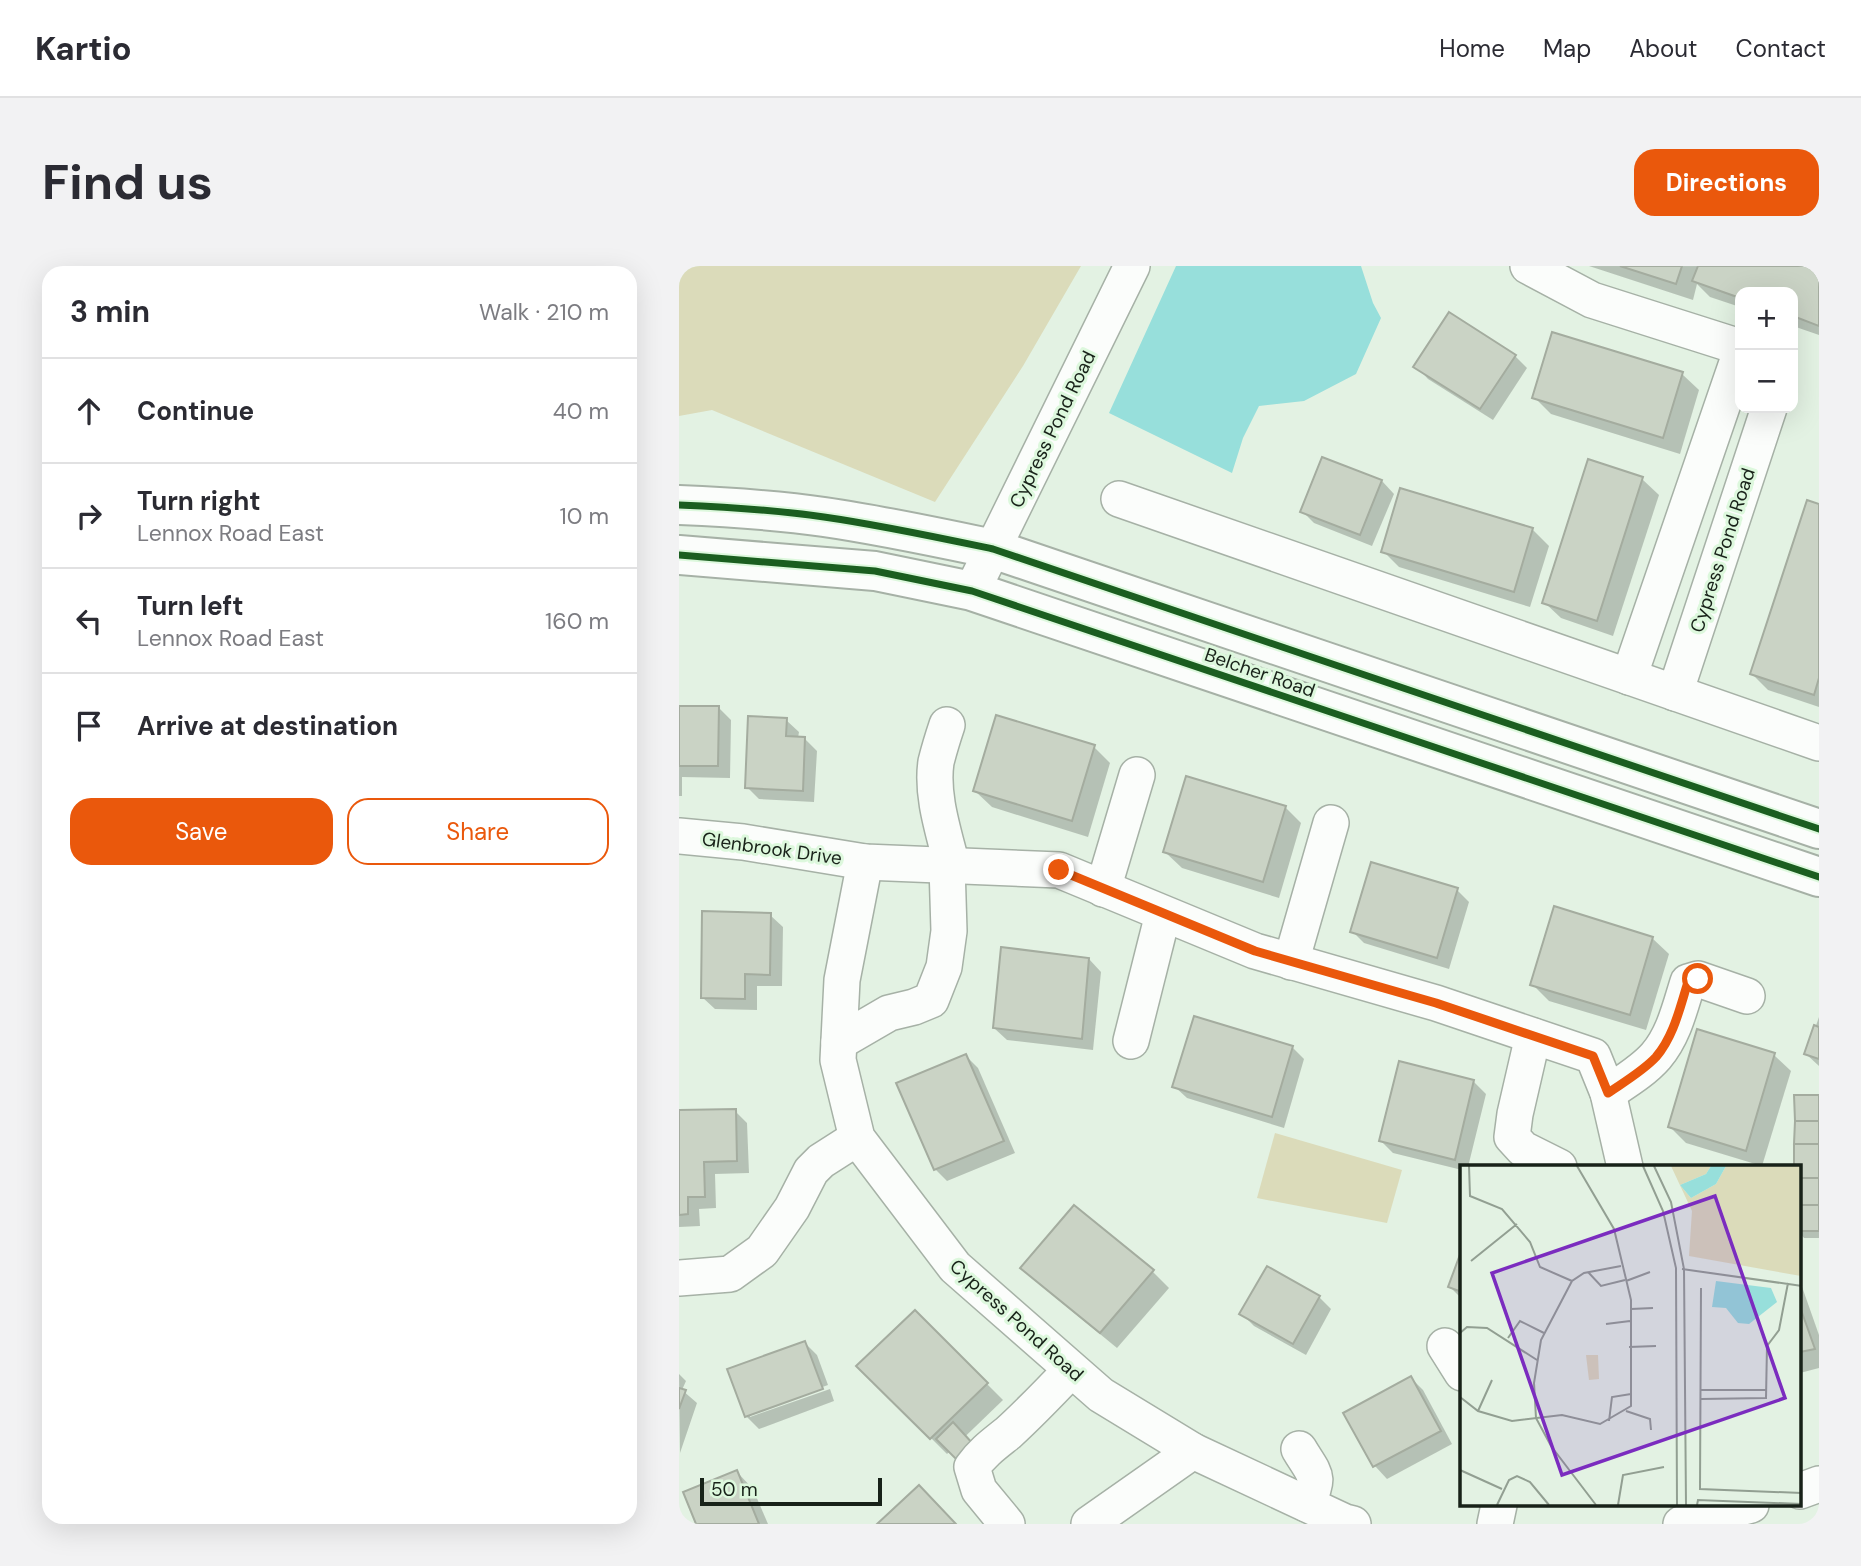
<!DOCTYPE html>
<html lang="en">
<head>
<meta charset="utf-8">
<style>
  body { margin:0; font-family:"DM Sans",sans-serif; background:#f2f2f3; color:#2b2b33 }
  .controls { position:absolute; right:21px; top:21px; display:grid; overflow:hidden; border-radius:14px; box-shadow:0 7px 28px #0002 }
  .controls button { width:63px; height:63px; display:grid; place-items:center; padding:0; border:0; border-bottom:2px solid #e1e1e2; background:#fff; color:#2b2b33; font:35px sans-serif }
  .scale { position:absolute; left:21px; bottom:18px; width:182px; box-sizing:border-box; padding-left:7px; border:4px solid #182219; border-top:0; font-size:19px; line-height:24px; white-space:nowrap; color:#182219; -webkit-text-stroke:5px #ddf8dd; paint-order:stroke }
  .stop { position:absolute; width:21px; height:21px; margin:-16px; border:5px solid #ea580c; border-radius:50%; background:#fff }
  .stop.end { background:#ea580c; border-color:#fff; box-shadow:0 2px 7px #0008 }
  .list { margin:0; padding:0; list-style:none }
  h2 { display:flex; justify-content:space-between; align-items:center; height:91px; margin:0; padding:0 28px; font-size:30px }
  h2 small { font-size:23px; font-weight:400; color:#7c7c81 }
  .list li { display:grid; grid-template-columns:46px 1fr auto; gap:21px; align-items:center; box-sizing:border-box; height:105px; padding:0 28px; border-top:2px solid #e1e1e2 }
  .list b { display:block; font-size:26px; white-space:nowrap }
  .list p { margin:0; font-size:23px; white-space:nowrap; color:#7c7c81 }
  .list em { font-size:23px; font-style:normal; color:#7c7c81 }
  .actions { display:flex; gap:14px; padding:21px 28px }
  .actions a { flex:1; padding:16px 0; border:2px solid #ea580c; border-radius:21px; text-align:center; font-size:24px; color:#ea580c }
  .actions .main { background:#ea580c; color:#fff }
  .icon { flex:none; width:38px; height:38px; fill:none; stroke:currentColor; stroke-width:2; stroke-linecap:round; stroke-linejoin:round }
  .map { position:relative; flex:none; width:1140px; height:1258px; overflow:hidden; border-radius:21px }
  header { display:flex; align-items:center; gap:42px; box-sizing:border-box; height:98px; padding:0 35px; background:#fff; border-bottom:2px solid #e1e1e2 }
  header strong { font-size:33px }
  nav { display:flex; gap:38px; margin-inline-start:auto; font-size:24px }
  .intro { display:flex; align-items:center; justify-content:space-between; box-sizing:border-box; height:168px; padding:0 42px }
  h1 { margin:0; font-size:49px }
  .button { padding:18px 32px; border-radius:21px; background:#ea580c; color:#fff; font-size:24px; font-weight:700 }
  main { display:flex; gap:42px; padding:0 42px }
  aside { flex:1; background:#fff; border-radius:21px; box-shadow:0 7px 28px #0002 }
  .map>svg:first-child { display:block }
  .green { fill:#dbdbba }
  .water { fill:#97dfdb }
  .shadow { fill:#0003 }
  .building { fill:#cad3c5; stroke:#a4ac9f; stroke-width:2 }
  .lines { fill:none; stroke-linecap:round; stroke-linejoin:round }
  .minor-casing { stroke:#a6b1a6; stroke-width:38 }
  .major-casing { stroke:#a6b1a6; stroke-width:42 }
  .minor { stroke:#fbfdfb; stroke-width:35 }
  .major { stroke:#fbfdfb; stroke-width:38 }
  .cycleway-casing { stroke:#ddf8dd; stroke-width:11 }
  .cycleway { stroke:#1b5e20; stroke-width:7 }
  .route { stroke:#ea580c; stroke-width:9 }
  .labels { text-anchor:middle; stroke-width:6; stroke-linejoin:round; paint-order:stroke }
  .street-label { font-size:19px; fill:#182219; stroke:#ddf8dd }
  .inset-road { fill:none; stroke:#929f92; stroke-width:2 }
  .view { fill:#7b2cbf; fill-opacity:0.15; stroke:#7b2cbf; stroke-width:3.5 }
  .inset-edge { fill:none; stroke:#182219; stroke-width:3.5 }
</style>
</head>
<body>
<header>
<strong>Kartio</strong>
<nav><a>Home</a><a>Map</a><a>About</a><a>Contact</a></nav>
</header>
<div class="intro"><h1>Find us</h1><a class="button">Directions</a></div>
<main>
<aside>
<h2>3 min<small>Walk · 210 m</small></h2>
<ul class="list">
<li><svg class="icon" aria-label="ahead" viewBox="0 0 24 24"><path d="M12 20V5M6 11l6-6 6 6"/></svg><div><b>Continue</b></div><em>40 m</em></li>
<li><svg class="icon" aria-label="right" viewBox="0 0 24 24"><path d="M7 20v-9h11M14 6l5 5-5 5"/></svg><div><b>Turn right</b><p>Lennox Road East</p></div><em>10 m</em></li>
<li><svg class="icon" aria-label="left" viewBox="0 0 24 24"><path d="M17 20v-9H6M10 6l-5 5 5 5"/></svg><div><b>Turn left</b><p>Lennox Road East</p></div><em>160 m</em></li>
<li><svg class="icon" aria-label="arrive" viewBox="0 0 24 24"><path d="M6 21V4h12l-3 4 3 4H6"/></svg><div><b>Arrive at destination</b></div></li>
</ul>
<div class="actions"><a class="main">Save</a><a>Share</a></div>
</aside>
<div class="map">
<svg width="1140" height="1258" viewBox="0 0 1140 1258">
  <rect width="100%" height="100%" fill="#e3f2e3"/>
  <g class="green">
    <polygon points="0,0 402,0 344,100 256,236 33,144 0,150"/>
    <polygon points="596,867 723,904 708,957 578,932"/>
  </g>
  <polygon class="water" points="497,0 682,0 694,37 702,52 677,108 625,135 580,140 564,172 553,207 430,147"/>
  <g class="shadow">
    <polygon points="910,0 1140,0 1140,69 1114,60 1114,26 1061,26 1061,41 1031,31 1018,18 1014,34"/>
    <polygon points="836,90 848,102 814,154 749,113 737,100"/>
    <polygon points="1003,108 1020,124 1001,188 872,148 855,131"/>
    <polygon points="644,193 703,215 715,228 693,280 635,257 623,245"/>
    <polygon points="963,213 980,229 934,370 882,352 865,336"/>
    <polygon points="1140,240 1140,441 1089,424 1073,408"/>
    <polygon points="853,263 870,280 851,341 720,301 704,285"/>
    <polygon points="0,442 40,442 52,454 51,512 3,511 3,530 0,530"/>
    <polygon points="107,454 120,466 119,472 126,473 138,485 135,536 80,533 68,521"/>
    <polygon points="415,481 431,497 409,571 313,541 296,525"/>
    <polygon points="606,541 622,557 600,632 503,602 486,586"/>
    <polygon points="778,624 790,636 770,703 685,677 673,665"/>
    <polygon points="91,649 104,661 103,720 78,720 78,744 36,743 23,731"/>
    <polygon points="973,672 990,688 967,764 870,735 853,718"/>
    <polygon points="410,693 422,706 414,784 328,774 315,762"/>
    <polygon points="1140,751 1140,800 1127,788"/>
    <polygon points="613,781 625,793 605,862 508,832 495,820"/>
    <polygon points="1095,789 1112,805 1083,900 1007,877 991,861"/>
    <polygon points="287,790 299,802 336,887 268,915 256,903"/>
    <polygon points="721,797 795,816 807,828 789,901 783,901 783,904 714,887 702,875"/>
    <polygon points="1140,831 1140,972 1125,972 1121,967 1121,901 1117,901"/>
    <polygon points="56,845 68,857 70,907 36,908 37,942 20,943 21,960 0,961 0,846"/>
    <polygon points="395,941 474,1006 490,1022 438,1082 360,1018 344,1002"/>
    <polygon points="783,988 783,1033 771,1021"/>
    <polygon points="1121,1015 1140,1069 1140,1102 1121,1107"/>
    <polygon points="640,1031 652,1043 627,1089 575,1060 563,1048"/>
    <polygon points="236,1046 324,1134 268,1188 180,1100"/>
    <polygon points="126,1077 138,1089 149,1119 71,1147 71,1151 151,1123 155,1135 80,1163 67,1150"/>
    <polygon points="0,1108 7,1115 3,1124 18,1137 1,1187"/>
    <polygon points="732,1112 744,1124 773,1178 708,1213 696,1200 667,1147"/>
    <polygon points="58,1206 74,1223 89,1258 19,1258"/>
  </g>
  <g class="building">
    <polygon points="941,0 1003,0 997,18"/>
    <polygon points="1019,0 1140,0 1140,60 1114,50 1114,26 1061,26 1061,32 1013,15"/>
    <polygon points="770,46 837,89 801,143 734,101"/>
    <polygon points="873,66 1004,106 984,172 853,132"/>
    <polygon points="643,191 703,214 681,269 621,246"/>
    <polygon points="909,193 964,211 918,355 863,337"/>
    <polygon points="721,222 854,262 835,326 702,286"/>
    <polygon points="1128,234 1140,238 1140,412 1135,429 1071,408"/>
    <polygon points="0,440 40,440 39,500 0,500"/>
    <polygon points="317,449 416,479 393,555 294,525"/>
    <polygon points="69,450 108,452 107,470 126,471 124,525 66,522"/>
    <polygon points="507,510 607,540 584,616 484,586"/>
    <polygon points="692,596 779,622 758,692 671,666"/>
    <polygon points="875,640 974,671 951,749 851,719"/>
    <polygon points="23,645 92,647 91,709 66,708 66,733 22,732"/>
    <polygon points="322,681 410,692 403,773 314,762"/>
    <polygon points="515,750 614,780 593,851 493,821"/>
    <polygon points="1135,759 1140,761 1140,793 1125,788"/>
    <polygon points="1018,763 1096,787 1067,885 989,861"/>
    <polygon points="287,788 325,875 255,904 217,817"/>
    <polygon points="720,795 795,814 776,894 700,875"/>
    <polygon points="1115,829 1140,829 1140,855 1116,855"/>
    <polygon points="57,843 58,895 25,896 26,931 9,931 9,948 0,949 0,844"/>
    <polygon points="1116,855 1140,855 1140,878 1115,878"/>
    <polygon points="1115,878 1140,878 1140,912 1121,912 1121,901 1115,901"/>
    <rect x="1121" y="912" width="19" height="27"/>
    <polygon points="395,939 475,1004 421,1067 341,1002"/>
    <rect x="1121" y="939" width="19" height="26"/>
    <polygon points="783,983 783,1026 769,1021"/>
    <polygon points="588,1000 641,1030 614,1078 560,1048"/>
    <polygon points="1121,1041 1136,1083 1121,1086"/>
    <polygon points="236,1044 309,1117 251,1173 177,1100"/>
    <polygon points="126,1075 144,1123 66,1151 48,1103"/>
    <polygon points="732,1110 762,1165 694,1201 664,1147"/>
    <polygon points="0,1122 7,1124 0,1143"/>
    <polygon points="274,1156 295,1179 278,1194 257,1173"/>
    <polygon points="58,1204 80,1258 17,1258 4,1226"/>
    <polygon points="240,1219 277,1258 198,1258"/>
  </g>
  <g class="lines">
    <g class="minor-casing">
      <g id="minor">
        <polyline points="849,0 913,34 1061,81"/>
        <polyline points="440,233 1140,477"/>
        <polyline points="293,325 453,0"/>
        <polyline points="950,411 1061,88"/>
        <polyline points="996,427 1090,142"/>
        <path d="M268 459C264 471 260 484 257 496 252 530 265 567 273 600"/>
        <polyline points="0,570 64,576 186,596 380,604 576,685 757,737 914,790 929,827 946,901"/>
        <polyline points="186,596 163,714 159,794 178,872 276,1001 422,1129 514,1185 666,1256 674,1258"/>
        <polyline points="424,623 458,509"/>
        <polyline points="612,696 652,557"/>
        <polyline points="854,770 836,848 833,871 844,883 880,901"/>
        <polyline points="452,775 484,648"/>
        <polyline points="160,776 210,747 235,741 252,734 265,701 270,665 268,600"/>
        <path d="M929 827C945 816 964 805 977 790 995 769 1001 741 1009 716L1019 713 1068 730"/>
        <polyline points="0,1012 51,1008 83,985 113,942 132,905 142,895 178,872"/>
        <polyline points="766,1080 783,1107"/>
        <path d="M620 1183C636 1210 642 1209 628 1238"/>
        <polyline points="1121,1225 1140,1218"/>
        <path d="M328 1258 300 1224 293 1201C304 1186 314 1179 329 1167 351 1147 372 1125 392 1104"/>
        <polyline points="410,1258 514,1185"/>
        <polyline points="816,1258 820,1239"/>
        <polyline points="1002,1258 1072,1239"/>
      </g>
    </g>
    <g class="major-casing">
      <g id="major">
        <path d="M0 239C48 241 97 244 145 251 201 259 257 271 314 283L1140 563"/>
        <polyline points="0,289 196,305 293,325 1140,611"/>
      </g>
    </g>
    <use href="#minor" class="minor"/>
    <use href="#major" class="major"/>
    <g class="cycleway-casing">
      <g id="cycleway">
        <path d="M0 239C48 241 97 244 145 251 201 259 257 271 314 283L1140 563"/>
        <polyline points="0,289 196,305 293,325 1140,611"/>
      </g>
    </g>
    <use href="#cycleway" class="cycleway"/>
  </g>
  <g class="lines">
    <path class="route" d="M380 604 576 685 757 737 914 790 929 827C945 816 964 805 977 791 995 770 1001 741 1009 716L1019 713"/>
  </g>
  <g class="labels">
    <g class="street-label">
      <text transform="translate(373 163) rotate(-64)" y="7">Cypress Pond Road</text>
      <text transform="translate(1043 284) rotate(-72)" y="7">Cypress Pond Road</text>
      <text transform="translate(581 406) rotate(19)" y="7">Belcher Road</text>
      <text transform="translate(93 582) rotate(8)" y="7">Glenbrook Drive</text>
      <text transform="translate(338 1054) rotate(42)" y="7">Cypress Pond Road</text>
    </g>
  </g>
  <g transform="translate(781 899)">
    <rect width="341" height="341" fill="#e3f2e3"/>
    <path d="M211 1H251L246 9 220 20 231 33 256 19 266 1H341V111L229 91 232 46ZM126 190H138L139 214 129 215Z" fill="#dbdbba"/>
    <path d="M251 1H266L256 19 231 33 220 20 246 9ZM256 116 311 123 317 137 289 159 278 158 266 143 252 142Z" fill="#97dfdb"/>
    <path class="inset-road" d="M9 1 10 31 42 44 70 77 80 102 112 116M183 1 203 46 216 103 217 340M194 1 211 37 224 104 226 340M11 96 57 59M222 104 342 121M128 107 141 121 165 115M166 116 190 107M241 123 240 324 342 328M171 144 193 143M146 159 170 156M0 168 7 162 27 163 77 195M48 173 60 156 84 168M169 182 196 181M241 225H306M0 232 18 246 52 256 102 250 140 259 171 241V135L154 64 117 1M241 234 306 233 307 181 319 165 328 118M18 246 32 215M166 246 190 254 191 265M149 256 152 232 171 229M0 305 42 324M37 340 49 315 57 311 70 317 89 340M136 340 91 281 76 253 74 218 81 175 112 116 124 108 161 101M158 340 163 310 204 302M237 340 238 335 342 339"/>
    <path class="view" d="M255 31 325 233 102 310 32 108Z"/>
    <rect width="341" height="341" class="inset-edge"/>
  </g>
</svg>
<div class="controls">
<button>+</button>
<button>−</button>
</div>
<div class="scale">50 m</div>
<div class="stop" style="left:1019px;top:713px"></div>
<div class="stop end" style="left:380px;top:604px"></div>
</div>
</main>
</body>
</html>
